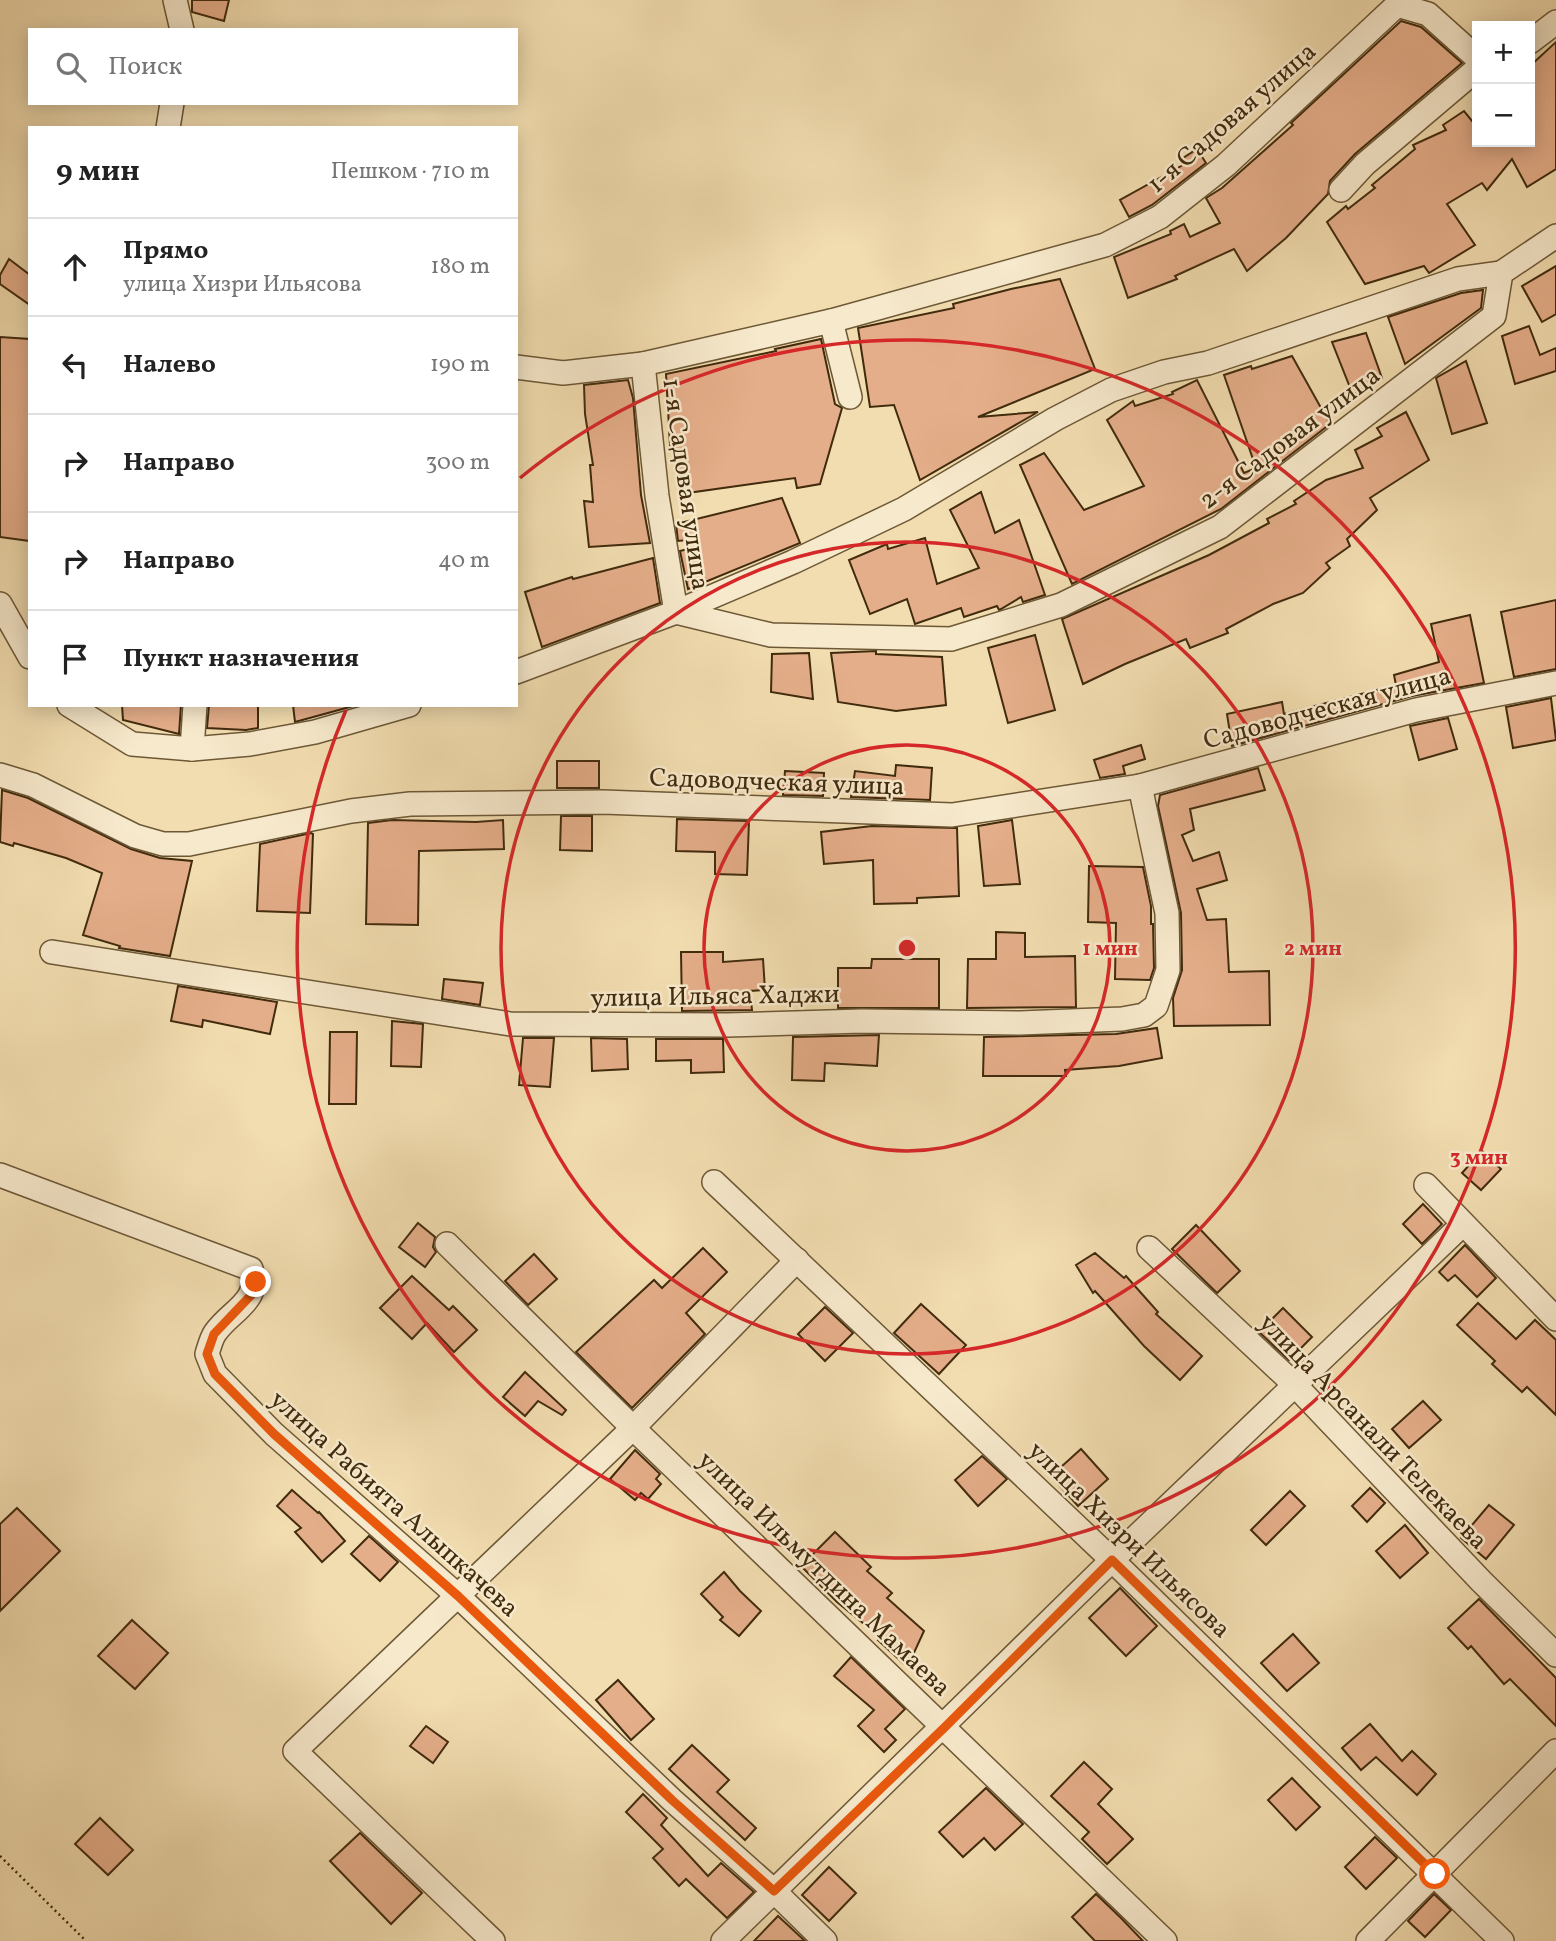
<!DOCTYPE html>
<html lang="ru">
<head>
<meta charset="utf-8">
<style>
  body { margin:0; font-family:Vollkorn,serif; background:#f2f2f2; color:#222 }
  .controls { position:absolute; right:21px; top:21px; display:grid; overflow:hidden; border-radius:0px; box-shadow:0 4px 18px #0003 }
  .controls button { width:63px; height:63px; display:grid; place-items:center; padding:0; border:0; border-bottom:2px solid #e0e0e0; background:#fff; color:#222; font:35px sans-serif }
  .stop { position:absolute; width:21px; height:21px; margin:-16px; border:5px solid #ea580c; border-radius:50%; background:#fff }
  .stop.end { background:#ea580c; border-color:#fff; box-shadow:0 2px 7px #0008 }
  .list { margin:0; padding:0; list-style:none }
  h2 { display:flex; justify-content:space-between; align-items:center; height:91px; margin:0; padding:0 28px; font-size:30px }
  h2 small { font-size:23px; font-weight:400; color:#767676 }
  .list li { display:grid; grid-template-columns:46px 1fr auto; gap:21px; align-items:center; box-sizing:border-box; height:98px; padding:0 28px; border-top:2px solid #e0e0e0 }
  .list b { display:block; font-size:26px; white-space:nowrap }
  .list p { margin:0; font-size:23px; white-space:nowrap; color:#767676 }
  .list em { font-size:23px; font-style:normal; color:#767676 }
  .icon { flex:none; width:38px; height:38px; fill:none; stroke:currentColor; stroke-width:2; stroke-linecap:round; stroke-linejoin:round }
  .map { position:relative; flex:none; width:1556px; height:1941px; overflow:hidden }
  .search { position:absolute; background:#fff; box-shadow:0 4px 18px #0003; left:28px; top:28px; width:490px; height:77px; display:flex; align-items:center; gap:18px; box-sizing:border-box; padding:0 24px; border-radius:0px; color:#767676; font-size:26px }
  .panel { position:absolute; background:#fff; box-shadow:0 4px 18px #0003; left:28px; top:126px; width:490px; height:581px; border-radius:0px }
  .map>svg:first-child { display:block }
  .building { fill:#e5ae8a; stroke:#412b0d; stroke-width:2 }
  .lines { fill:none; stroke-linecap:round; stroke-linejoin:round }
  .minor-casing { stroke:#6d5836; stroke-width:26 }
  .path { stroke:#412b0d; stroke-width:2.5; stroke-dasharray:2 3.5; stroke-linecap:butt }
  .minor { stroke:#f7e9cc; stroke-width:23 }
  .route { stroke:#ea580c; stroke-width:9 }
  .ring { fill:none; stroke:#d62828; stroke-width:3.5 }
  .labels { text-anchor:middle; stroke-width:5; stroke-linejoin:round; paint-order:stroke }
  .street-label { font-size:26px; fill:#412b0d; stroke:#f7e9cc }
  .centre { fill:#d62828; stroke:#f7e9cc; stroke-width:3.5 }
  .ring-label { font-size:21px; text-anchor:middle; font-weight:bold; fill:#d62828; stroke:#f7e9cc; stroke-width:5; stroke-linejoin:round; paint-order:stroke }
</style>
</head>
<body>
<div class="map">
<svg width="1556" height="1941" viewBox="0 0 1556 1941">
  <rect width="100%" height="100%" fill="#f2ddb0"/>
  <filter id="stains"><feTurbulence type="fractalNoise" baseFrequency=".00286" numOctaves="4"/><feColorMatrix values="0 0 0 0 .2 0 0 0 0 .09 0 0 0 0 .02 0 0 0 .5 -.17"/></filter>
  <radialGradient id="worn" r=".72"><stop offset=".6" stop-color="#630" stop-opacity="0"/><stop offset="1" stop-color="#630" stop-opacity=".3"/></radialGradient>
  <g class="building">
    <polygon points="192,0 229,0 224,21 192,12"/>
    <polygon points="1401,21 1421,27 1462,63 1355,154 1330,181 1328,194 1286,238 1247,271 1234,249 1175,276 1177,279 1128,298 1114,257 1171,234 1170,231 1184,224 1190,237 1220,223 1206,198 1222,188 1293,125 1291,123"/>
    <polygon points="1556,42 1556,169 1527,187 1512,159 1487,190 1482,183 1447,204 1475,245 1429,273 1424,266 1365,284 1327,222 1346,206 1348,209 1375,188 1372,185 1415,149 1413,145 1446,130 1443,125 1464,111 1477,127 1477,142 1530,142 1530,66"/>
    <polygon points="1197,149 1206,163 1152,205 1129,217 1120,200 1183,165 1180,160"/>
    <polygon points="9,259 30,275 30,305 0,284 0,275"/>
    <polygon points="1556,266 1556,314 1542,322 1522,286"/>
    <polygon points="1060,279 1095,369 978,417 1038,412 920,480 894,405 870,407 858,328 954,308 953,304 1011,289"/>
    <polygon points="1483,290 1481,308 1405,364 1388,317 1461,293"/>
    <polygon points="1529,326 1540,355 1556,348 1556,371 1515,384 1502,336"/>
    <polygon points="1366,333 1382,378 1353,395 1332,342"/>
    <polygon points="0,337 30,339 30,541 0,537"/>
    <polygon points="821,339 835,404 842,408 820,484 797,488 795,478 680,494 675,444 670,445 666,374 776,351 775,349"/>
    <polygon points="1292,356 1330,424 1221,509 1072,584 1020,465 1044,453 1084,510 1144,486 1107,420 1133,401 1135,406 1173,394 1172,392 1197,380 1244,473 1256,468 1224,375 1251,366 1252,369"/>
    <polygon points="1466,361 1487,423 1452,434 1436,378"/>
    <polygon points="628,380 633,398 641,495 650,543 589,547 584,501 593,502 590,465 593,465 585,414 584,385"/>
    <polygon points="1406,412 1429,460 1370,498 1377,510 1347,539 1350,546 1326,563 1330,568 1303,593 1273,604 1226,629 1228,633 1190,648 1186,639 1125,664 1083,684 1062,619 1209,555 1269,523 1267,519 1296,504 1294,501 1326,480 1363,468 1355,450 1382,436 1377,428"/>
    <polygon points="981,492 995,533 1019,520 1045,595 1023,602 1021,597 1001,609 999,610 997,606 964,617 961,608 915,624 907,599 870,614 849,560 887,544 888,549 925,538 937,584 979,568 950,510"/>
    <polygon points="782,498 800,543 688,589 680,551 688,549 687,540 678,541 676,524"/>
    <polygon points="653,558 660,603 542,647 525,592 572,577 573,579"/>
    <polygon points="1556,600 1556,669 1514,677 1501,612"/>
    <polygon points="1470,615 1484,683 1412,696 1232,746 1227,714 1282,702 1284,714 1396,685 1394,675 1439,662 1431,624"/>
    <polygon points="1035,635 1055,710 1008,723 988,648"/>
    <polygon points="876,651 876,654 942,657 946,705 896,711 838,702 831,653"/>
    <polygon points="809,653 813,699 771,692 772,654"/>
    <polygon points="1551,698 1556,740 1513,748 1506,707"/>
    <polygon points="122,705 181,705 179,734 123,720"/>
    <polygon points="209,705 258,705 258,728 246,730 207,728"/>
    <polygon points="293,705 357,705 295,722"/>
    <polygon points="1448,718 1457,749 1419,760 1410,726"/>
    <polygon points="1141,745 1145,759 1123,766 1125,774 1100,778 1094,760"/>
    <rect x="557" y="761" width="42" height="27"/>
    <polygon points="896,765 932,768 930,800 851,797 855,771 895,776"/>
    <polygon points="1258,768 1265,790 1190,809 1194,830 1182,835 1193,861 1219,852 1227,880 1197,889 1207,920 1226,919 1229,972 1269,971 1270,1025 1174,1026 1173,998 1182,970 1181,913 1158,806 1160,795"/>
    <polygon points="785,771 824,773 823,796 783,795"/>
    <polygon points="2,790 28,798 131,849 160,858 192,861 170,956 119,948 120,946 83,935 102,873 66,858 14,843 13,846 0,842"/>
    <polygon points="561,816 592,816 592,851 560,850"/>
    <polygon points="677,819 749,821 747,875 715,874 715,852 676,851"/>
    <polygon points="392,820 476,822 503,820 504,849 419,851 418,925 366,924 368,823"/>
    <polygon points="1012,820 1020,884 984,886 978,826"/>
    <polygon points="872,826 957,828 959,896 917,898 917,903 874,904 873,860 824,864 821,832"/>
    <polygon points="311,833 313,834 310,913 257,911 260,844"/>
    <polygon points="1089,866 1143,867 1151,906 1151,924 1153,924 1154,968 1150,980 1115,979 1116,923 1088,922"/>
    <polygon points="996,932 1025,933 1025,957 1075,956 1076,1007 967,1008 968,959 996,959"/>
    <polygon points="681,952 723,952 723,962 763,959 765,990 750,991 752,1010 682,1011"/>
    <polygon points="872,959 939,959 939,1008 838,1008 838,968 871,968"/>
    <polygon points="444,979 483,983 480,1005 442,999"/>
    <polygon points="178,986 277,1002 270,1034 203,1020 202,1027 171,1021"/>
    <polygon points="392,1021 423,1024 421,1067 391,1066"/>
    <polygon points="1157,1028 1162,1058 1119,1066 1065,1070 1066,1076 983,1076 984,1037 1116,1034"/>
    <polygon points="330,1032 357,1032 356,1104 329,1104"/>
    <polygon points="879,1035 877,1066 825,1063 824,1081 792,1080 793,1037"/>
    <polygon points="523,1038 554,1038 550,1087 519,1085"/>
    <polygon points="591,1038 627,1039 628,1069 592,1071"/>
    <polygon points="656,1039 723,1039 724,1072 691,1073 691,1060 656,1061"/>
    <polygon points="1482,1151 1501,1169 1481,1190 1462,1173"/>
    <polygon points="1423,1204 1442,1224 1422,1244 1403,1224"/>
    <polygon points="418,1223 435,1237 433,1247 436,1252 425,1267 399,1247"/>
    <polygon points="1196,1225 1240,1271 1217,1293 1172,1249"/>
    <polygon points="1465,1245 1496,1278 1477,1297 1455,1275 1448,1281 1439,1272"/>
    <polygon points="703,1248 727,1272 686,1313 705,1334 632,1408 576,1352 654,1280 662,1288"/>
    <polygon points="1095,1253 1124,1278 1126,1276 1158,1312 1156,1314 1202,1356 1180,1380 1144,1346 1095,1291 1093,1293 1076,1265"/>
    <polygon points="534,1254 557,1279 528,1305 505,1281"/>
    <polygon points="412,1276 449,1310 453,1306 477,1330 454,1352 427,1323 412,1339 380,1308"/>
    <polygon points="1478,1303 1516,1339 1535,1320 1556,1340 1556,1415 1527,1387 1522,1392 1492,1364 1495,1361 1457,1325"/>
    <polygon points="921,1304 966,1345 939,1374 894,1333"/>
    <polygon points="825,1307 853,1333 825,1361 798,1334"/>
    <polygon points="1283,1308 1312,1337 1289,1360 1259,1332"/>
    <polygon points="525,1372 566,1410 562,1415 538,1401 525,1416 503,1397"/>
    <polygon points="1423,1401 1441,1420 1409,1448 1392,1429"/>
    <polygon points="1081,1449 1108,1479 1078,1506 1051,1476"/>
    <polygon points="635,1450 660,1474 656,1479 661,1484 648,1499 641,1493 635,1500 610,1479"/>
    <polygon points="982,1456 1007,1479 978,1506 955,1480"/>
    <polygon points="1370,1488 1385,1503 1367,1522 1352,1506"/>
    <polygon points="292,1490 318,1513 319,1512 345,1541 322,1562 295,1532 301,1528 277,1506"/>
    <polygon points="1290,1491 1305,1506 1266,1545 1251,1530"/>
    <polygon points="1489,1505 1514,1525 1486,1559 1461,1538"/>
    <polygon points="17,1508 60,1551 0,1611 0,1524"/>
    <polygon points="1405,1525 1428,1553 1400,1578 1376,1551"/>
    <polygon points="835,1532 871,1567 867,1571 892,1593 887,1598 924,1631 913,1655 909,1656 903,1663 878,1640 880,1637 837,1602 801,1566"/>
    <polygon points="369,1536 398,1562 380,1581 351,1554"/>
    <polygon points="724,1572 740,1591 761,1611 739,1636 720,1620 723,1617 701,1594"/>
    <polygon points="1120,1588 1157,1626 1126,1656 1089,1618"/>
    <polygon points="1479,1599 1556,1678 1556,1726 1510,1679 1504,1684 1471,1646 1468,1649 1448,1628"/>
    <polygon points="132,1620 168,1653 135,1689 98,1656"/>
    <polygon points="1293,1634 1319,1663 1287,1691 1261,1663"/>
    <polygon points="851,1657 905,1709 885,1729 896,1740 884,1752 858,1726 874,1710 834,1676"/>
    <polygon points="618,1680 654,1719 631,1740 596,1700"/>
    <polygon points="1370,1724 1402,1761 1412,1751 1436,1774 1417,1795 1376,1757 1361,1770 1342,1748"/>
    <polygon points="426,1726 448,1742 433,1763 410,1746"/>
    <polygon points="692,1745 729,1780 717,1792 756,1828 745,1840 669,1769"/>
    <polygon points="1084,1762 1112,1789 1098,1804 1133,1839 1107,1864 1082,1839 1089,1832 1051,1796"/>
    <polygon points="1292,1778 1320,1807 1296,1830 1268,1800"/>
    <polygon points="986,1788 1023,1824 995,1850 984,1838 963,1857 939,1832"/>
    <polygon points="643,1794 667,1818 661,1825 708,1876 721,1863 754,1892 727,1918 686,1879 679,1886 653,1858 663,1849 626,1812"/>
    <polygon points="100,1818 133,1850 108,1875 75,1844"/>
    <polygon points="360,1833 422,1893 391,1924 330,1861"/>
    <polygon points="1375,1837 1397,1858 1366,1889 1345,1867"/>
    <polygon points="829,1867 856,1893 829,1921 802,1895"/>
    <polygon points="1096,1894 1121,1918 1143,1941 1095,1941 1072,1917"/>
    <polygon points="1434,1894 1451,1910 1425,1937 1408,1921"/>
    <polygon points="778,1916 805,1941 754,1941"/>
  </g>
  <g class="lines">
    <g class="minor-casing">
      <g id="minor">
        <polyline points="175,0 182,30"/>
        <polyline points="1530,42 1556,22"/>
        <polyline points="168,128 172,103"/>
        <polyline points="1341,190 1365,164 1477,69"/>
        <polyline points="831,321 850,397"/>
        <polyline points="643,364 657,496 676,612 793,562 904,509 1055,419 1111,390 1164,372 1208,363 1458,279 1501,273"/>
        <polyline points="516,367 563,373 643,364 831,321 1105,245 1160,217 1226,165 1397,5 1428,14 1477,58"/>
        <polyline points="0,604 30,657"/>
        <polyline points="516,672 676,612 771,635 951,639 1061,605 1220,527 1494,316 1501,273 1556,236"/>
        <polyline points="69,705 132,744 192,749 250,744 315,732 409,705"/>
        <polyline points="192,749 195,705"/>
        <polyline points="0,775 33,785 135,836 163,844 189,844 351,811 410,804 603,802 952,815 1140,786 1416,710 1556,683"/>
        <polyline points="52,952 510,1024 727,1025 862,1021 1020,1023 1122,1019 1144,1015 1156,1006 1168,970 1167,913 1140,786"/>
        <path d="M0 1175 251 1269C262 1301 231 1310 215 1333 211 1339 209 1348 207 1354L215 1374 274 1434 458 1596 672 1800 774 1891 825 1941"/>
        <polyline points="714,1182 1112,1560 1502,1941"/>
        <polyline points="1426,1185 1556,1319"/>
        <polyline points="447,1244 633,1428 1165,1941"/>
        <polyline points="1149,1248 1294,1384 1481,1581 1556,1655"/>
        <polyline points="493,1941 295,1751 633,1428 797,1260"/>
        <polyline points="723,1941 1112,1560 1463,1224"/>
        <polyline points="1368,1941 1556,1751"/>
      </g>
    </g>
    <polyline class="path" points="0,1856 86,1941"/>
    <use href="#minor" class="minor"/>
  </g>
  <g class="lines">
    <polyline class="route" points="256,1282 253,1293 214,1334 207,1354 215,1374 274,1434 458,1596 672,1800 774,1891 945,1727 1112,1560 1435,1874"/>
  </g>
  <g class="ring">
    <circle cx="907" cy="948" r="203"/>
    <circle cx="907" cy="948" r="406"/>
    <path d="M520 478A609 609 0 1 1 346 710"/>
  </g>
  <g class="labels">
    <g class="street-label">
      <text transform="translate(1231 117) rotate(-41)" y="9">1-я Садовая улица</text>
      <text transform="translate(1289 437) rotate(-37)" y="9">2-я Садовая улица</text>
      <text transform="translate(687 484) rotate(82)" y="9">1-я Садовая улица</text>
      <text transform="translate(1327 707) rotate(-15)" y="9">Садоводческая улица</text>
      <text transform="translate(777 781) rotate(2)" y="9">Садоводческая улица</text>
      <text transform="translate(715 995) rotate(-1)" y="9">улица Ильяса Хаджи</text>
      <text transform="translate(1374 1431) rotate(46)" y="9">улица Арсанали Телекаева</text>
      <text transform="translate(395 1503) rotate(42)" y="9">улица Рабията Алыпкачева</text>
      <text transform="translate(1130 1539) rotate(44)" y="9">улица Хизри Ильясова</text>
      <text transform="translate(825 1573) rotate(44)" y="9">улица Ильмутдина Мамаева</text>
    </g>
  </g>
  <circle cx="907" cy="948" r="10" class="centre"/>
  <g class="ring-label">
    <text x="1110" y="955">1 мин</text>
    <text x="1313" y="955">2 мин</text>
    <text x="1479" y="1164">3 мин</text>
  </g>
  <rect width="100%" height="100%" filter="url(#stains)"/>
  <rect width="100%" height="100%" fill="url(#worn)"/>
</svg>
<div class="controls">
<button>+</button>
<button>−</button>
</div>
<div class="stop" style="left:1435px;top:1874px"></div>
<div class="stop end" style="left:256px;top:1282px"></div>
<div class="search"><svg class="icon" aria-label="search" viewBox="0 0 24 24"><circle cx="10" cy="10" r="6"/><path d="M15 15l6 6"/></svg>Поиск</div>
<section class="panel">
<h2>9 мин<small>Пешком · 710 m</small></h2>
<ul class="list">
<li><svg class="icon" aria-label="ahead" viewBox="0 0 24 24"><path d="M12 20V5M6 11l6-6 6 6"/></svg><div><b>Прямо</b><p>улица Хизри Ильясова</p></div><em>180 m</em></li>
<li><svg class="icon" aria-label="left" viewBox="0 0 24 24"><path d="M17 20v-9H6M10 6l-5 5 5 5"/></svg><div><b>Налево</b></div><em>190 m</em></li>
<li><svg class="icon" aria-label="right" viewBox="0 0 24 24"><path d="M7 20v-9h11M14 6l5 5-5 5"/></svg><div><b>Направо</b></div><em>300 m</em></li>
<li><svg class="icon" aria-label="right" viewBox="0 0 24 24"><path d="M7 20v-9h11M14 6l5 5-5 5"/></svg><div><b>Направо</b></div><em>40 m</em></li>
<li><svg class="icon" aria-label="arrive" viewBox="0 0 24 24"><path d="M6 21V4h12l-3 4 3 4H6"/></svg><div><b>Пункт назначения</b></div></li>
</ul>
</section>
</div>
</body>
</html>
